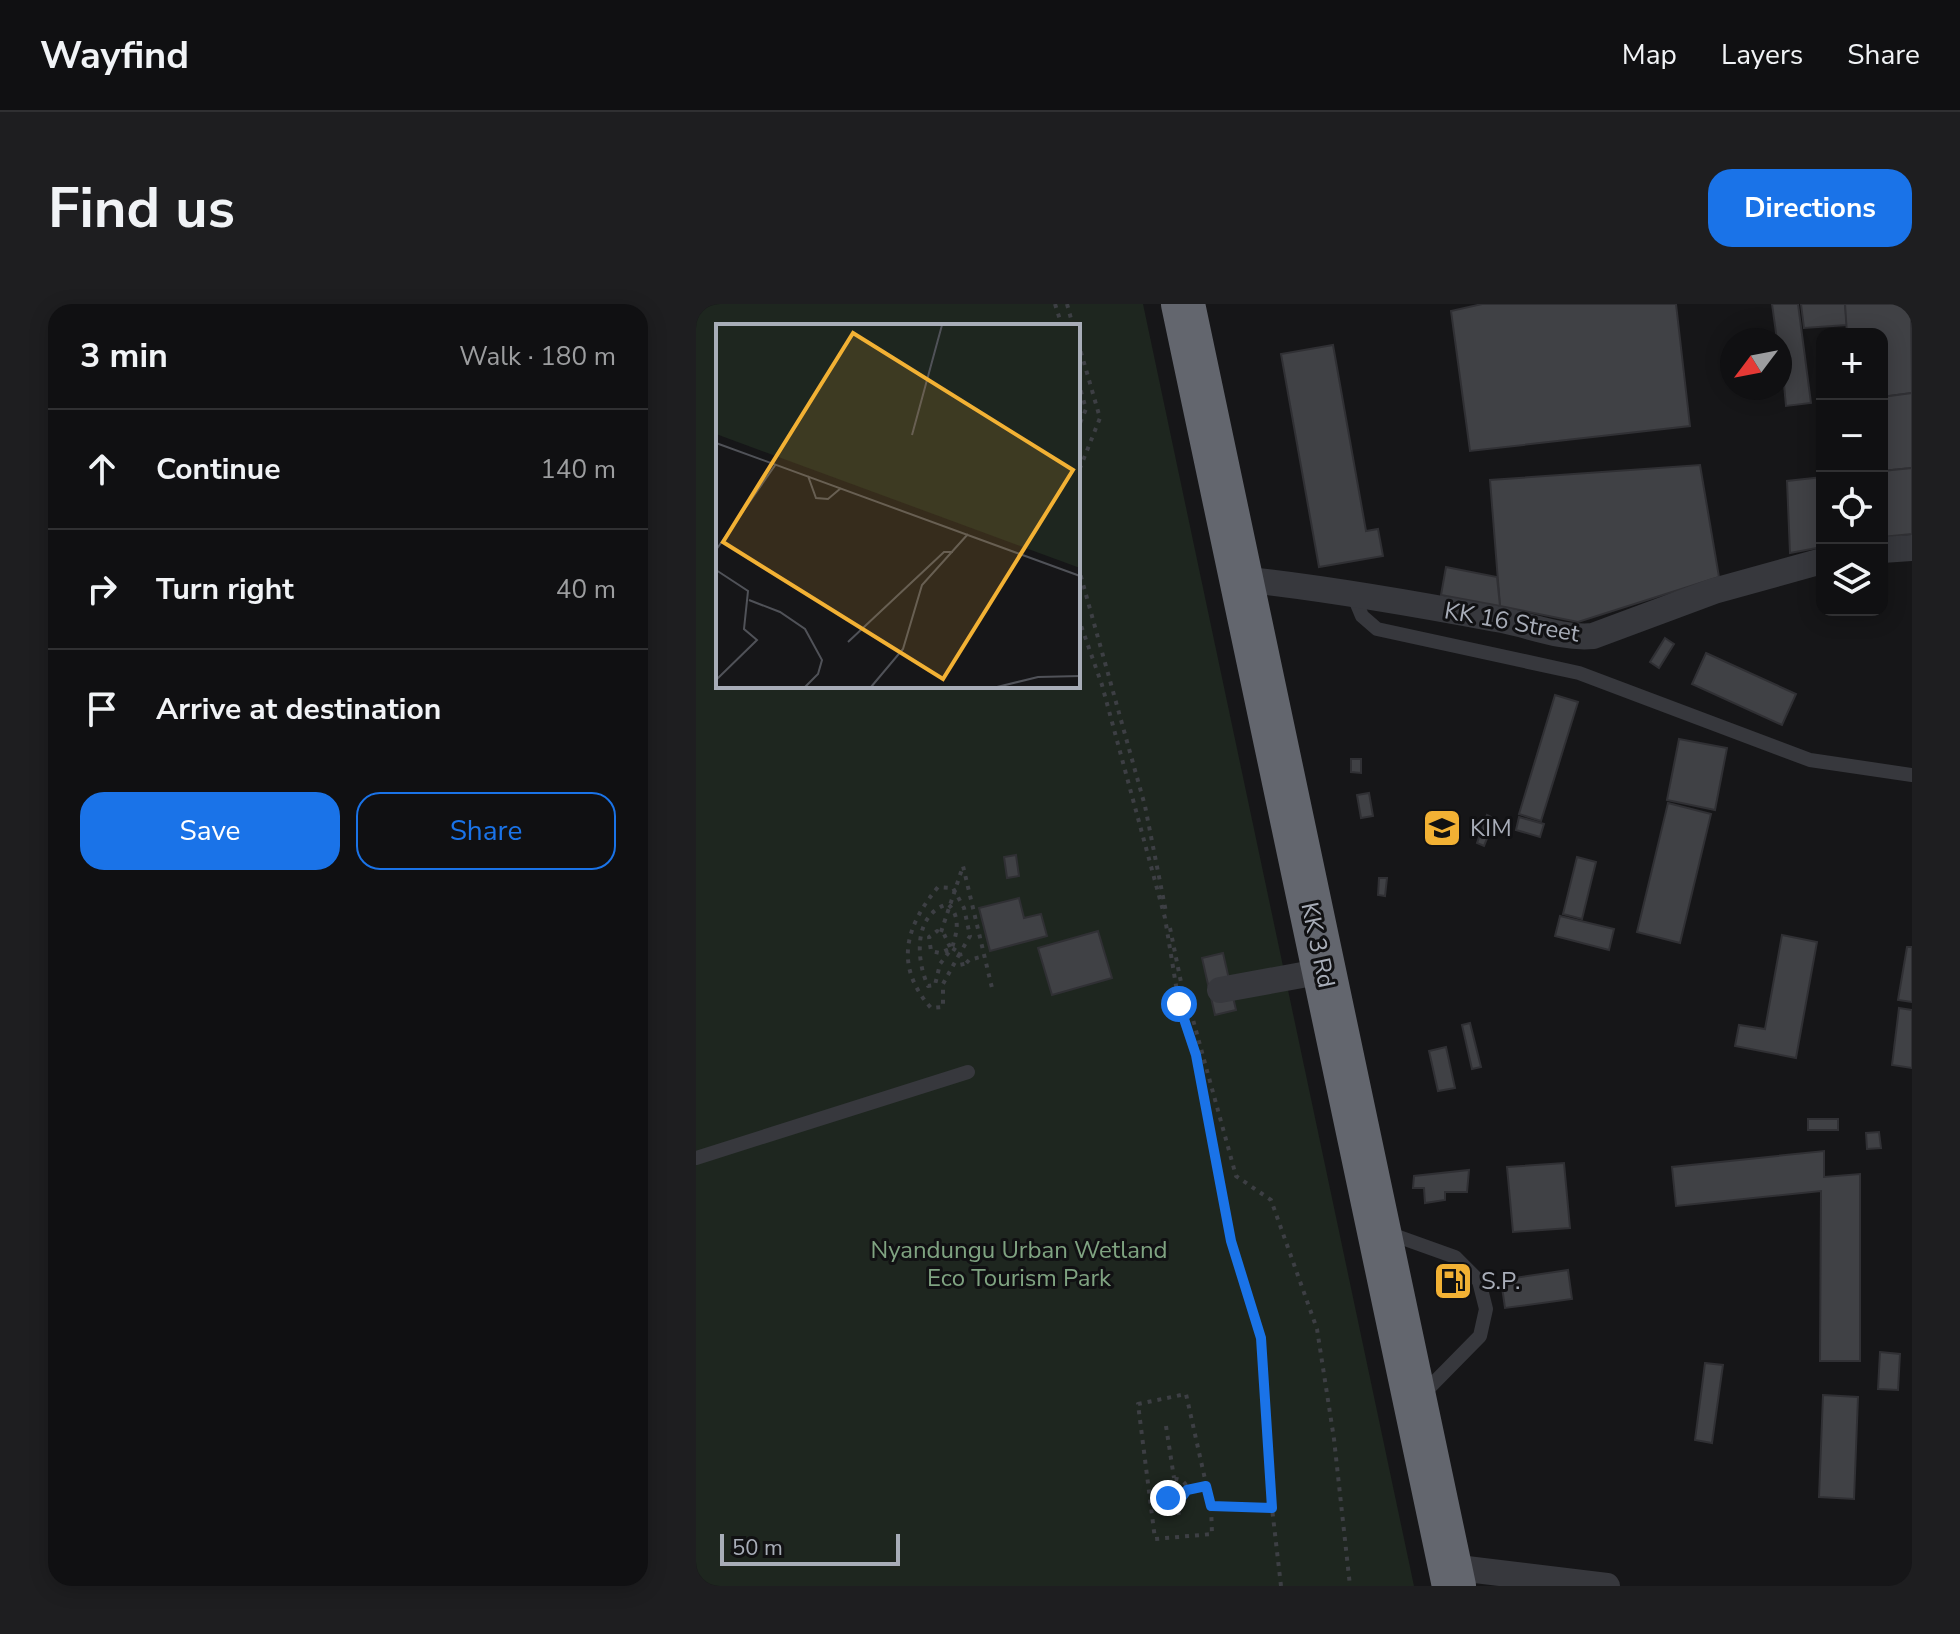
<!DOCTYPE html>
<html lang="en">
<head>
<meta charset="utf-8">
<style>
  body { margin:0; font-family:"Nunito Sans",sans-serif; background:#1e1e20; color:#f1f3f6 }
  .controls { position:absolute; right:24px; top:24px; display:grid; overflow:hidden; border-radius:16px; box-shadow:0 4px 20px #0003 }
  .controls button { width:72px; height:72px; display:grid; place-items:center; padding:0; border:0; border-bottom:2px solid #303032; background:#101012; color:#f1f3f6; font:40px sans-serif }
  .compass { position:absolute; left:1024px; top:24px; width:72px; height:72px; border-radius:50%; background:#101012; box-shadow:0 4px 20px #0003; rotate:238deg }
  .scale { position:absolute; left:24px; bottom:20px; width:180px; box-sizing:border-box; padding-left:8px; border:4px solid #a8adb8; border-top:0; font-size:22px; line-height:28px; white-space:nowrap; color:#a8adb8; -webkit-text-stroke:6px #111113; paint-order:stroke }
  .stop { position:absolute; width:24px; height:24px; margin:-18px; border:6px solid #1a73e8; border-radius:50%; background:#fff }
  .stop.end { background:#1a73e8; border-color:#fff; box-shadow:0 2px 8px #0008 }
  .list { margin:0; padding:0; list-style:none }
  h2 { display:flex; justify-content:space-between; align-items:center; height:104px; margin:0; padding:0 32px; font-size:34px }
  h2 small { font-size:26px; font-weight:400; color:#9c9d9f }
  .list li { display:grid; grid-template-columns:52px 1fr auto; gap:24px; align-items:center; box-sizing:border-box; height:120px; padding:0 32px; border-top:2px solid #303032 }
  .list b { display:block; font-size:30px; white-space:nowrap }
  .list em { font-size:26px; font-style:normal; color:#9c9d9f }
  .actions { display:flex; gap:16px; padding:24px 32px }
  .actions a { flex:1; padding:18px 0; border:2px solid #1a73e8; border-radius:24px; text-align:center; font-size:28px; color:#1a73e8 }
  .actions .main { background:#1a73e8; color:#fff }
  .icon { flex:none; width:44px; height:44px; fill:none; stroke:currentColor; stroke-width:2; stroke-linecap:round; stroke-linejoin:round }
  .map { position:relative; flex:none; width:1216px; height:1282px; overflow:hidden; border-radius:24px }
  header { display:flex; align-items:center; gap:48px; box-sizing:border-box; height:112px; padding:0 40px; background:#101012; border-bottom:2px solid #303032 }
  header strong { font-size:38px }
  nav { display:flex; gap:44px; margin-inline-start:auto; font-size:28px }
  .intro { display:flex; align-items:center; justify-content:space-between; box-sizing:border-box; height:192px; padding:0 48px }
  h1 { margin:0; font-size:56px }
  .button { padding:20px 36px; border-radius:24px; background:#1a73e8; color:#fff; font-size:28px; font-weight:700 }
  main { display:flex; gap:48px; padding:0 48px }
  aside { flex:1; background:#101012; border-radius:24px; box-shadow:0 4px 20px #0003 }
  .map>svg:first-child { display:block }
  .green { fill:#1e261f; fill-rule:evenodd }
  .building { fill:#404145; stroke:#303034; stroke-width:2 }
  .lines { fill:none; stroke-linecap:round; stroke-linejoin:round }
  .path { stroke:#3d3f44; stroke-width:4; stroke-dasharray:4 6; stroke-linecap:butt }
  .lane { stroke:#37383d; stroke-width:14 }
  .street { stroke:#37383d; stroke-width:26 }
  .highway { stroke:#63666e; stroke-width:44 }
  .route { stroke:#1a73e8; stroke-width:10 }
  .labels { text-anchor:middle; stroke-width:6; stroke-linejoin:round; paint-order:stroke }
  .street-label { font-size:24px; fill:#a8adb8; stroke:#111113 }
  .poi-label { font-size:24px; fill:#a8adb8; stroke:#111113; text-anchor:start }
  .park-label { font-size:24px; fill:#7fa381; stroke:#111113 }
  .inset-road { fill:none; stroke:#505258; stroke-width:2 }
  .view { fill:#f2b134; fill-opacity:0.15; stroke:#f2b134; stroke-width:4 }
  .inset-edge { fill:none; stroke:#a8adb8; stroke-width:4 }
</style>
</head>
<body>
<header>
<strong>Wayfind</strong>
<nav><a>Map</a><a>Layers</a><a>Share</a></nav>
</header>
<div class="intro"><h1>Find us</h1><a class="button">Directions</a></div>
<main>
<aside>
<h2>3 min<small>Walk · 180 m</small></h2>
<ul class="list">
<li><svg class="icon" aria-label="ahead" viewBox="0 0 24 24"><path d="M12 20V5M6 11l6-6 6 6"/></svg><div><b>Continue</b></div><em>140 m</em></li>
<li><svg class="icon" aria-label="right" viewBox="0 0 24 24"><path d="M7 20v-9h11M14 6l5 5-5 5"/></svg><div><b>Turn right</b></div><em>40 m</em></li>
<li><svg class="icon" aria-label="arrive" viewBox="0 0 24 24"><path d="M6 21V4h12l-3 4 3 4H6"/></svg><div><b>Arrive at destination</b></div></li>
</ul>
<div class="actions"><a class="main">Save</a><a>Share</a></div>
</aside>
<div class="map">
<svg width="1216" height="1282" viewBox="0 0 1216 1282">
  <rect width="100%" height="100%" fill="#161618"/>
  <path class="green" d="M0 0H447L718 1282H0ZM22 22H382V382H22Z"/>
  <g class="building">
    <polygon points="786,0 980,0 994,122 774,147 755,7"/>
    <polygon points="1076,0 1102,0 1115,99 1090,102 1084,36 1081,36"/>
    <polygon points="1105,0 1149,0 1151,21 1108,24"/>
    <polygon points="1149,0 1215,0 1216,89 1186,93 1186,30 1151,30"/>
    <polygon points="637,41 670,227 682,225 687,252 623,263 585,50"/>
    <polygon points="1216,89 1216,164 1186,167 1186,93"/>
    <polygon points="1004,161 1023,273 882,318 804,302 794,176"/>
    <polygon points="1216,164 1216,230 1186,233 1186,167"/>
    <polygon points="1126,173 1126,243 1094,249 1091,177"/>
    <polygon points="750,263 801,273 804,302 745,291"/>
    <polygon points="969,334 978,340 963,364 954,358"/>
    <polygon points="1010,349 1100,390 1086,421 996,380"/>
    <polygon points="859,391 882,398 845,517 823,510"/>
    <polygon points="983,435 1031,444 1019,506 971,496"/>
    <polygon points="655,455 665,455 665,469 655,468"/>
    <polygon points="673,489 677,512 665,514 661,491"/>
    <polygon points="972,499 1015,510 984,639 941,628"/>
    <polygon points="791,511 799,515 788,542 781,539"/>
    <polygon points="823,513 848,520 844,533 820,526"/>
    <polygon points="320,551 323,572 311,574 308,553"/>
    <polygon points="881,553 900,558 886,615 867,610"/>
    <polygon points="683,574 691,574 689,592 682,591"/>
    <polygon points="323,594 328,614 345,610 351,632 294,647 283,604"/>
    <polygon points="864,612 918,625 913,646 859,632"/>
    <polygon points="402,627 416,674 356,691 342,644"/>
    <polygon points="1086,631 1121,638 1100,754 1039,742 1043,721 1069,725"/>
    <polygon points="1211,643 1216,643 1216,698 1202,696"/>
    <polygon points="527,649 540,706 519,711 506,654"/>
    <polygon points="1203,704 1216,706 1216,764 1196,761"/>
    <polygon points="774,719 785,763 776,765 766,721"/>
    <polygon points="750,743 759,784 742,787 733,747"/>
    <rect x="1112" y="815" width="30" height="11"/>
    <polygon points="1183,828 1185,844 1171,845 1170,829"/>
    <polygon points="1128,847 1128,873 1164,870 1164,1057 1124,1057 1125,887 980,902 976,863"/>
    <polygon points="868,859 874,924 817,928 811,863"/>
    <polygon points="773,866 771,888 749,888 749,896 729,899 728,884 717,884 718,872"/>
    <polygon points="872,966 876,995 809,1004 805,976"/>
    <polygon points="1184,1048 1204,1050 1202,1086 1182,1085"/>
    <polygon points="1009,1059 1027,1061 1016,1139 999,1136"/>
    <polygon points="1127,1091 1162,1093 1158,1195 1123,1193"/>
  </g>
  <g class="lines">
    <g class="path">
      <polyline points="359,0 366,22"/>
      <polyline points="371,0 377,22"/>
      <polyline points="382,38 404,114 382,169"/>
      <polyline points="382,77 390,105 382,124"/>
      <polyline points="382,262 449,502 470,608"/>
      <polyline points="382,313 406,381 469,614 483,700 500,751 535,937 565,1034 576,1204 585,1282"/>
      <polyline points="474,624 489,698"/>
      <polyline points="245,628 267,562 296,684"/>
      <path d="M254 643 248 630 241 627 233 633 235 647 244 649 256 644C261 628 265 613 252 600 217 610 220 656 232 682L239 681 244 660 256 644 264 649 247 680V703L235 704C198 662 209 623 242 583L257 584 268 604 274 632 264 649 267 663 273 656 288 652"/>
      <polyline points="485,702 496,712 540,872 575,896 621,1025 638,1135 654,1282"/>
      <polyline points="470,1122 478,1174"/>
      <circle cx="480" cy="1186" r="11"/>
      <polyline points="491,1186 510,1182"/>
      <polyline points="481,1197 483,1212"/>
      <polyline points="515,1202 490,1090 442,1100 459,1235 516,1230 515,1202 576,1204"/>
    </g>
    <g class="lane">
      <polyline points="656,288 666,312 681,325 883,369 1114,456 1216,471"/>
      <polyline points="0,854 272,768"/>
      <polyline points="692,929 759,953 783,977 790,1005 784,1032 724,1093"/>
    </g>
    <g class="street">
      <polyline points="1186,246 1216,244"/>
      <path d="M544 275C630 284 715 299 800 315 832 320 864 335 897 332L1018 287 1126 257"/>
      <polyline points="524,686 628,667"/>
      <polyline points="754,1263 911,1282"/>
    </g>
    <polyline class="highway" points="487,0 758,1282"/>
  </g>
  <g class="lines">
    <polyline class="route" points="472,1194 483,1197 491,1186 510,1182 515,1202 576,1204 565,1034 535,937 500,751 483,700"/>
  </g>
  <defs>
    <g id="school-square" transform="scale(2)"><rect x="-9" y="-9" width="18" height="18" rx="4" fill="#f2b134" stroke="#111113"/><path d="M0-5L7-2L0 1L-7-2ZM-4 1L0 2.5L4 1V4Q0 6-4 4Z" fill="#111"/></g>
    <g id="fuel-square" transform="scale(2)"><rect x="-9" y="-9" width="18" height="18" rx="4" fill="#f2b134" stroke="#111113"/><path d="M-5.5-6h7V0h2V4h1.3V-2.5L3-4.5l.8-.8L6-3V5H2.5V1h-1V6h-7ZM-4.2-4.7v3.2H.2V-4.7Z" fill="#111"/></g>
  </defs>
  <g fill-rule="evenodd">
    <use href="#school-square" x="746" y="524"/>
    <use href="#fuel-square" x="757" y="977"/>
  </g>
  <g class="labels">
    <g class="street-label">
      <text transform="translate(816 318) rotate(10)" y="8">KK 16 Street</text>
      <text transform="translate(622 641) rotate(78)" y="8">KK 3 Rd</text>
    </g>
    <g class="poi-label">
      <text x="774" y="532">KIM</text>
      <text x="785" y="985">S.P.</text>
    </g>
    <g class="park-label">
      <text x="323" y="954">Nyandungu Urban Wetland<tspan x="323" dy="28">Eco Tourism Park</tspan></text>
    </g>
  </g>
  <g transform="translate(20 20)">
    <rect width="364" height="364" fill="#161618"/>
    <path d="M0 1H364V244L0 110Z" fill="#1e261f"/>
    <path class="inset-road" d="M196 111 226 1M0 119 364 252M92 152 100 174 112 175 125 164M0 226 60 140M0 246 32 267 28 305 41 316 0 356M33 276 64 288 89 305 106 336 102 350 89 363M132 318 228 228H237M155 363 187 325 206 261 252 210M281 363 322 353 364 352"/>
    <path class="view" d="M137 9 357 146 227 355 7 218Z"/>
    <rect width="364" height="364" class="inset-edge"/>
  </g>
</svg>
<div class="controls">
<button>+</button>
<button>−</button>
<button><svg class="icon" aria-label="locate" viewBox="0 0 24 24"><circle cx="12" cy="12" r="6"/><path d="M12 2v4M12 18v4M2 12h4M18 12h4"/></svg></button>
<button><svg class="icon" aria-label="layers" viewBox="0 0 24 24"><path d="M12 4l9 5-9 5-9-5zM3 14l9 5 9-5"/></svg></button>
</div>
<svg class="compass" viewBox="-18 -18 36 36"><path d="M0-13l5 13h-10z" fill="#e53935"/><path d="M0 13l5-13h-10z" fill="#9c9d9f"/></svg>
<div class="scale">50 m</div>
<div class="stop" style="left:483px;top:700px"></div>
<div class="stop end" style="left:472px;top:1194px"></div>
</div>
</main>
</body>
</html>
